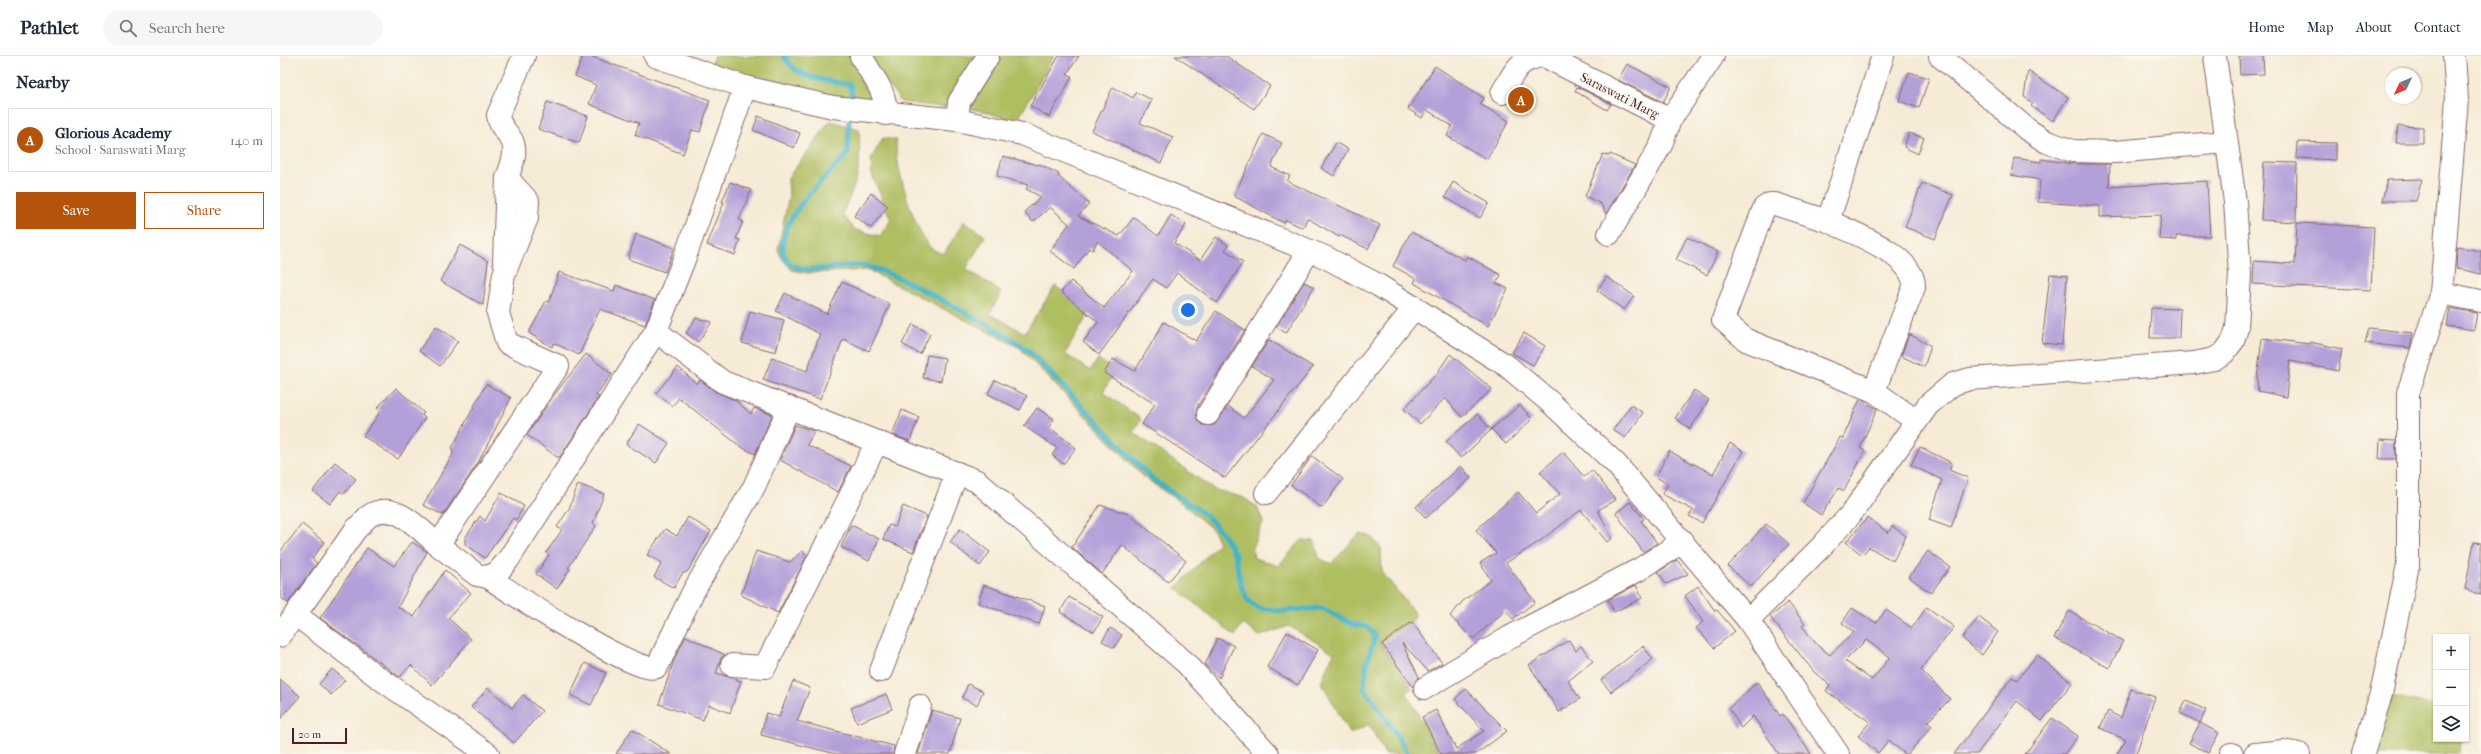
<!DOCTYPE html>
<html lang="en">
<head>
<meta charset="utf-8">
<style>
  body { margin:0; font-family:"IM FELL French Canon",serif; background:#f6f6f7; color:#1f2937 }
  .controls { position:absolute; right:12px; bottom:12px; display:grid; overflow:hidden; border-radius:0px; box-shadow:0 1px 3px #0004 }
  .controls button { width:36px; height:36px; display:grid; place-items:center; padding:0; border:0; border-bottom:1px solid #e0e1e3; background:#fff; color:#1f2937; font:20px sans-serif }
  .compass { position:absolute; left:2105px; top:12px; width:36px; height:36px; border-radius:50%; background:#fff; box-shadow:0 1px 3px #0004; rotate:226deg }
  .scale { position:absolute; left:12px; bottom:10px; width:55px; box-sizing:border-box; padding-left:4px; border:2px solid #4a1f2b; border-top:0; font-size:11px; line-height:14px; white-space:nowrap; color:#4a1f2b; -webkit-text-stroke:3px #fbf7ec; paint-order:stroke }
  .you { position:absolute; left:908px; top:254px; width:14px; height:14px; margin:-10px; border:3px solid #fff; border-radius:50%; background:#1a73e8; box-shadow:0 0 0 6px #1a73e833 }
  .badge { display:grid; place-items:center; width:26px; height:26px; border-radius:50%; background:#b45309; color:#fff; font-size:13px; font-weight:700 }
  .pin { position:absolute; translate:-50% -50%; border:2px solid #fff; box-shadow:0 1px 4px #0006 }
  .list { margin:0; padding:0; list-style:none }
  h2 { display:flex; justify-content:space-between; align-items:center; height:52px; margin:0; padding:0 16px; font-size:17px }
  h2 small { font-size:13px; font-weight:400; color:#747a83 }
  .list li { display:grid; grid-template-columns:26px 1fr auto; gap:12px; align-items:center; box-sizing:border-box; height:64px; margin:0 8px 8px; padding:0 8px; border:1px solid #e0e1e3; border-radius:0px }
  .list b { display:block; font-size:15px; white-space:nowrap }
  .list p { margin:0; font-size:13px; white-space:nowrap; color:#747a83 }
  .list em { font-size:13px; font-style:normal; color:#747a83 }
  .actions { display:flex; gap:8px; padding:12px 16px }
  .actions a { flex:1; padding:9px 0; border:1px solid #b45309; border-radius:0px; text-align:center; font-size:14px; color:#b45309 }
  .actions .main { background:#b45309; color:#fff }
  .icon { flex:none; width:22px; height:22px; fill:none; stroke:currentColor; stroke-width:2; stroke-linecap:round; stroke-linejoin:round }
  .map { position:relative; flex:none; width:2201px; height:698px; overflow:hidden }
  header { display:flex; align-items:center; gap:24px; box-sizing:border-box; height:56px; padding:0 20px; background:#fff; border-bottom:1px solid #e0e1e3 }
  header strong { font-size:19px }
  nav { display:flex; gap:22px; margin-inline-start:auto; font-size:14px }
  .search { width:280px; height:36px; background:#f6f6f7; display:flex; align-items:center; gap:10px; box-sizing:border-box; padding:0 14px; border-radius:22px; color:#747a83; font-size:15px }
  main { display:flex }
  aside { flex:1; background:#fff }
  .map>svg:first-child { display:block }
  .green { fill:#afbe60; stroke:#7c6e46 }
  .lines { fill:none; stroke-linecap:round; stroke-linejoin:round }
  .stream { stroke:#45b3c1; stroke-width:5.5 }
  .building { fill:#b4a0d9; fill-rule:evenodd }
  .minor-casing { stroke:#866667; stroke-width:24 }
  .minor { stroke:#fff; stroke-width:22 }
  .labels { text-anchor:middle; stroke-width:3.5; stroke-linejoin:round; paint-order:stroke }
  .street-label { font-size:13px; fill:#4a1f2b; stroke:#fbf7ec }
</style>
</head>
<body>
<header>
<strong>Pathlet</strong>
<div class="search"><svg class="icon" aria-label="search" viewBox="0 0 24 24"><circle cx="10" cy="10" r="6"/><path d="M15 15l6 6"/></svg>Search here</div>
<nav><a>Home</a><a>Map</a><a>About</a><a>Contact</a></nav>
</header>
<main>
<aside>
<h2>Nearby<small></small></h2>
<ul class="list">
<li><span class="badge">A</span><div><b>Glorious Academy</b><p>School · Saraswati Marg</p></div><em>140 m</em></li>
</ul>
<div class="actions"><a class="main">Save</a><a>Share</a></div>
</aside>
<div class="map">
<svg width="2201" height="698" viewBox="0 0 2201 698">
  <rect width="100%" height="100%" fill="#fbf7ec"/>
  <filter id="ink" filterUnits="userSpaceOnUse"><feTurbulence type="fractalNoise" baseFrequency=".025" numOctaves="2"/><feDisplacementMap in="SourceGraphic" scale="8" xChannelSelector="R" yChannelSelector="G"/><feConvolveMatrix kernelMatrix="1 2 1 2 8 2 1 2 1" color-interpolation-filters="sRGB"/></filter>
  <filter id="wash" filterUnits="userSpaceOnUse"><feTurbulence type="fractalNoise" baseFrequency=".012" numOctaves="4" result="noise"/><feDisplacementMap in="SourceGraphic" scale="16" xChannelSelector="R" yChannelSelector="G"/><feGaussianBlur stdDeviation="0.9" result="paint"/><feColorMatrix in="noise" values="0 0 0 0 0 0 0 0 0 0 0 0 0 0 0 0 0 1.4 0 .05"/><feComposite in="paint" operator="in"/></filter>
  <g filter="url(#wash)">
    <rect width="100%" height="100%" fill="#f6ebd6"/>
    <g class="green">
      <polygon points="434,0 573,0 593,42 582,47 430,12"/>
      <polygon points="588,0 701,0 670,52 621,46"/>
      <polygon points="719,0 774,0 737,65 689,52 691,43"/>
      <path d="M550 65 579 73C581 113 579 122 562 158L575 174 600 180 611 164 592 119 591 103 603 82 616 84C615 111 633 168 648 189 652 194 658 196 664 198L684 165 705 180 686 213 721 236 710 258 745 277 775 230 810 255 785 298 810 315 818 303 835 315 823 336 861 363 853 376 933 433 964 442 977 451 983 466 972 492 974 502 998 510 1022 484 1035 485 1039 502 1051 508 1079 478 1090 480 1101 492 1102 516 1135 558 1134 563 1100 587 1132 632 1126 636 1160 698H1105L1089 668 1070 678 1041 625 1054 597 1009 570 980 580 963 568 955 580 896 532 939 487 933 474 903 448 866 423 740 292 588 214 527 217 512 214 503 204 498 194 509 139 508 122Z"/>
      <polygon points="2109,639 2156,650 2156,683 2181,683 2178,698 2091,698"/>
    </g>
    <g class="lines">
      <g class="stream">
        <path d="M504 0C516 24 546 24 570 29L572 39"/>
        <path d="M569 65 568 97C548 121 494 163 504 199 513 226 566 205 586 210 616 218 642 234 669 248 697 263 725 277 750 296L871 422 927 460 944 480 955 498 961 529 968 545 978 552 1001 555 1042 552 1072 568 1088 571 1095 580 1087 606 1084 632 1107 664 1128 698"/>
      </g>
    </g>
    <g id="blocks">
      <g class="building">
        <polygon points="303,0 310,0 430,44 420,76 412,74 403,98 355,79 359,67 309,48 316,29 295,20"/>
        <polygon points="779,0 799,0 787,18 792,21 769,61 750,50"/>
        <polygon points="895,0 946,0 990,30 974,53"/>
        <polygon points="1959,0 1983,0 1984,18 1960,19"/>
        <polygon points="1347,8 1391,31 1383,46 1338,24"/>
        <polygon points="1155,10 1204,42 1200,48 1229,65 1207,103 1167,80 1172,70 1147,54 1142,62 1128,53"/>
        <polygon points="1748,15 1788,41 1773,65 1751,50 1753,47 1744,41"/>
        <polygon points="1629,16 1649,22 1639,52 1619,45"/>
        <polygon points="833,31 853,42 856,36 872,44 860,67 893,81 881,107 812,75"/>
        <polygon points="1297,31 1331,48 1327,54 1295,35"/>
        <polygon points="267,46 308,60 299,87 258,73"/>
        <polygon points="478,60 520,77 514,92 473,74"/>
        <polygon points="2118,70 2143,71 2143,87 2116,87"/>
        <polygon points="1629,77 1644,82 1638,98 1624,91"/>
        <polygon points="983,78 1002,87 991,111 1010,120 1007,125 1100,169 1088,193 1060,179 1059,181 1027,162 1023,172 1006,164 1004,167 954,140"/>
        <polygon points="2017,86 2056,87 2056,104 2016,102"/>
        <polygon points="1056,87 1068,93 1054,120 1041,112"/>
        <polygon points="1323,98 1329,100 1330,98 1355,109 1326,158 1321,148 1305,140"/>
        <polygon points="723,100 758,109 759,108 779,118 778,120 809,148 798,160 839,180 854,161 878,180 891,159 906,169 894,187 920,204 936,181 948,189 945,194 963,206 937,247 897,217 886,232 873,223 819,299 803,286 818,266 781,236 791,225 824,252 853,215 817,185 813,194 809,192 794,213 770,195 789,168 770,151 753,166 744,156 761,141 746,133 748,129 717,120"/>
        <polygon points="1734,102 1761,106 1761,103 1793,108 1830,108 1829,131 1927,125 1930,180 1896,180 1896,184 1879,183 1881,159 1820,161 1820,150 1758,146 1760,124 1731,119"/>
        <polygon points="1984,106 2017,107 2016,166 1981,164"/>
        <polygon points="2142,123 2136,145 2102,145 2107,124"/>
        <polygon points="450,126 471,134 459,164 463,165 456,183 460,184 455,199 427,189 444,146 442,146"/>
        <polygon points="1173,126 1209,147 1200,162 1165,141"/>
        <polygon points="1642,127 1673,139 1655,183 1625,171"/>
        <polygon points="591,137 608,150 591,172 574,160"/>
        <polygon points="2017,167 2094,171 2091,234 1973,228 1974,205 2015,208"/>
        <polygon points="1131,176 1185,204 1187,200 1221,219 1216,227 1228,233 1208,270 1134,227 1136,223 1113,210"/>
        <polygon points="356,178 394,192 385,216 348,203"/>
        <polygon points="1407,181 1438,196 1427,219 1396,204"/>
        <polygon points="180,189 208,205 203,249 160,225"/>
        <polygon points="2177,191 2201,195 2201,218 2176,212"/>
        <polygon points="279,216 334,235 336,229 375,244 365,269 320,253 299,299 274,287 272,291 249,277 266,245 269,246"/>
        <polygon points="1770,218 1787,220 1782,289 1762,287"/>
        <polygon points="1327,221 1354,240 1344,254 1317,234"/>
        <polygon points="562,226 610,248 589,295 563,283 540,343 483,324 492,302 527,315 540,278 496,255 505,237 547,258"/>
        <polygon points="1024,226 1034,231 1006,277 996,271"/>
        <polygon points="1871,252 1900,253 1899,282 1870,282"/>
        <polygon points="2170,252 2197,257 2194,274 2167,270"/>
        <polygon points="470,255 504,264 496,296 462,287"/>
        <polygon points="936,255 965,274 917,351 917,364 922,369 934,369 948,350 964,362 994,324 972,310 989,284 1033,311 945,422 862,368 875,348 824,317 833,303 855,315 884,266 916,285"/>
        <polygon points="416,262 432,266 418,286 406,277"/>
        <polygon points="633,268 650,278 640,298 622,288"/>
        <polygon points="156,270 178,285 160,310 139,295"/>
        <polygon points="2089,272 2133,277 2130,292 2085,287"/>
        <polygon points="1244,277 1265,290 1253,309 1232,297"/>
        <polygon points="1629,278 1651,290 1644,311 1621,300"/>
        <polygon points="1982,282 2029,288 2030,286 2062,293 2058,315 2010,305 2006,341 1978,335 1977,323"/>
        <polygon points="306,298 332,318 316,339 319,341 280,401 277,401 247,379 274,339"/>
        <polygon points="1170,298 1212,333 1182,361 1165,342 1140,368 1124,353 1157,317"/>
        <polygon points="647,299 665,302 661,325 643,322"/>
        <polygon points="398,311 417,328 420,324 436,336 455,344 471,358 474,352 492,359 475,398 461,391 399,342 392,350 376,337"/>
        <polygon points="715,324 747,340 740,354 708,338"/>
        <polygon points="206,328 231,342 199,405 163,459 143,449 173,398 172,392"/>
        <polygon points="116,332 144,357 142,359 145,362 118,403 83,380 101,355 97,352"/>
        <polygon points="1414,334 1429,344 1410,373 1395,362"/>
        <polygon points="1580,343 1597,353 1580,392 1585,395 1564,435 1559,432 1541,459 1523,447 1560,381 1563,382"/>
        <polygon points="1240,349 1252,363 1226,388 1211,373"/>
        <polygon points="1351,349 1363,357 1345,382 1333,374"/>
        <polygon points="757,352 774,363 769,371 796,392 783,408 772,399 777,392 744,370"/>
        <polygon points="622,354 639,361 630,385 612,379"/>
        <polygon points="1197,358 1211,374 1181,402 1166,386"/>
        <polygon points="359,368 389,387 376,407 346,388"/>
        <polygon points="515,369 534,375 527,389 571,410 558,436 500,404"/>
        <polygon points="2100,384 2116,385 2116,403 2099,403"/>
        <polygon points="1450,387 1463,395 1422,467 1409,460 1413,454 1382,438 1388,428 1376,421 1389,395 1433,418"/>
        <polygon points="1640,391 1672,407 1669,414 1688,422 1671,472 1649,464 1662,424 1631,409"/>
        <polygon points="1283,396 1304,421 1312,414 1336,444 1318,454 1332,483 1327,486 1301,454 1260,485 1226,507 1255,546 1233,563 1226,554 1193,583 1170,560 1183,545 1211,524 1200,507 1216,497 1196,474 1238,436 1256,457 1280,438 1260,416"/>
        <polygon points="1032,400 1063,423 1042,452 1011,429"/>
        <polygon points="55,406 76,423 64,438 60,435 50,448 33,435"/>
        <polygon points="1181,410 1191,422 1146,462 1136,451"/>
        <polygon points="298,428 324,438 313,467 316,470 288,512 290,513 277,533 256,518 269,499 266,497 282,474 277,471 289,453"/>
        <polygon points="221,437 244,450 236,464 233,462 205,502 185,488 185,482 200,460 205,465"/>
        <polygon points="1350,446 1364,463 1361,465 1377,487 1363,496 1336,457"/>
        <polygon points="820,449 849,458 906,505 888,526 842,489 822,518 792,491"/>
        <polygon points="623,450 647,460 633,496 603,483 609,469 615,471"/>
        <polygon points="408,461 431,475 408,515 402,518 394,532 374,521 382,507 367,499 385,473 397,480"/>
        <polygon points="1588,461 1608,477 1612,470 1626,480 1613,505 1589,491 1582,499 1566,486"/>
        <polygon points="22,468 44,486 32,503 37,507 8,547 0,541 0,496"/>
        <polygon points="1486,468 1509,488 1471,531 1448,510"/>
        <polygon points="571,469 599,483 589,505 561,491"/>
        <polygon points="680,473 710,496 700,510 670,486"/>
        <polygon points="132,486 147,496 118,551 134,561 165,514 191,537 168,562 191,583 152,629 131,609 120,621 40,562 87,492 114,510"/>
        <polygon points="2194,486 2201,487 2201,539 2185,533"/>
        <polygon points="476,495 510,506 522,495 527,500 498,557 461,539"/>
        <polygon points="1648,495 1670,511 1651,537 1629,521"/>
        <polygon points="1397,504 1408,518 1386,528 1378,516"/>
        <polygon points="704,529 765,550 759,568 698,547"/>
        <polygon points="1356,529 1362,542 1334,556 1328,544"/>
        <polygon points="1418,530 1435,555 1437,554 1455,575 1434,592 1416,572 1423,566 1405,540"/>
        <polygon points="789,541 823,561 814,576 780,556"/>
        <path d="M1508 546 1525 568 1522 570 1538 590 1550 599 1574 576 1562 567 1572 552 1596 567 1606 554 1632 572 1647 551 1674 571 1641 614 1670 643 1647 666 1652 670 1628 698H1625L1609 684 1598 697 1578 680 1590 666 1546 635 1550 629 1534 616 1490 561ZM1586 584 1610 601 1592 624 1565 605Z"/>
        <polygon points="1789,555 1843,585 1829,612 1774,582"/>
        <polygon points="1699,561 1718,576 1702,599 1682,582"/>
        <polygon points="1132,566 1162,607 1148,615 1122,587 1139,621 1133,631 1102,588"/>
        <polygon points="830,572 842,579 834,592 822,585"/>
        <polygon points="1007,576 1038,594 1018,629 987,611"/>
        <polygon points="406,580 445,599 441,602 436,617 461,625 450,657 429,649 423,664 379,648 395,602"/>
        <polygon points="937,582 954,590 939,622 925,609"/>
        <polygon points="1289,584 1296,595 1301,590 1313,605 1288,625 1300,643 1279,656 1249,609"/>
        <polygon points="1363,590 1373,603 1331,636 1321,624"/>
        <polygon points="1757,599 1792,627 1762,665 1737,645 1697,698 1674,698 1732,621 1737,624"/>
        <polygon points="305,607 326,617 311,649 290,639"/>
        <polygon points="52,613 65,624 51,639 39,628"/>
        <polygon points="0,623 20,640 0,663"/>
        <polygon points="513,625 530,632 517,665 614,690 613,698 556,698 481,679 486,657 499,661"/>
        <polygon points="1477,626 1500,660 1503,658 1531,698 1499,698 1473,660 1461,672 1449,652"/>
        <polygon points="688,628 703,635 697,649 682,642"/>
        <polygon points="208,632 232,652 243,639 262,655 234,687 191,651"/>
        <polygon points="1186,633 1227,675 1196,698 1161,698 1142,661 1156,654 1176,693 1204,675 1175,643"/>
        <polygon points="1851,633 1875,641 1856,698 1837,698 1846,684 1820,672 1828,655 1841,662"/>
        <polygon points="606,638 612,653 577,667 571,652"/>
        <polygon points="1906,645 1926,654 1920,667 1900,657"/>
        <polygon points="652,654 680,662 670,698 638,698"/>
        <polygon points="1772,662 1798,680 1784,698 1745,698"/>
        <polygon points="1920,667 1939,677 1928,697 1909,687"/>
        <polygon points="352,673 391,698 336,698"/>
      </g>
    </g>
  </g>
  <g filter="url(#ink)">
    <use href="#blocks" fill-opacity="0" stroke="#866667" stroke-width="1"/>
    <g class="lines">
      <g class="minor-casing">
        <g id="minor">
          <polyline points="375,0 465,31 553,51 677,64 742,78 1045,201 1098,229 1227,310 1271,347 1336,408 1468,564 1558,698"/>
          <path d="M581 0C592 21 606 33 606 58"/>
          <polyline points="1264,0 1390,64 1433,0"/>
          <path d="M1603 0 1548 165C1573 177 1635 199 1634 231L1594 335 1636 365"/>
          <polyline points="1660,0 1748,74 1767,86 1793,95 1835,96 1946,86"/>
          <polyline points="465,31 405,201 376,275 443,326 697,425 907,608 988,698"/>
          <path d="M1222 37C1234 17 1237 3 1263 0"/>
          <polyline points="677,64 679,46 708,0"/>
          <polyline points="1548,165 1495,148 1490,148 1484,152 1443,264 1466,284 1594,335"/>
          <polyline points="1329,178 1381,89 1390,64"/>
          <polyline points="224,205 227,122"/>
          <polyline points="2161,237 2201,245"/>
          <polyline points="928,358 1029,195"/>
          <polyline points="986,437 1135,251"/>
          <polyline points="158,489 197,519 208,521 218,516 228,504 376,275"/>
          <path d="M208 521C230 536 359 621 377 611L413 536 474 431 509 351"/>
          <polyline points="16,559 95,619 208,698"/>
          <polyline points="1468,564 1542,490 1571,458 1648,349 1673,328 1690,323 1914,307 1934,303 1944,297 1953,285 1957,272 1960,218 1955,146 1935,0"/>
          <path d="M0 580 76 473C81 469 85 463 89 460 114 442 141 475 158 489L278 310 227 287 218 257 224 218 247 162 248 145 227 122C231 111 237 98 233 87 229 76 219 72 218 59L244 0"/>
          <polyline points="452,609 485,611 597,386"/>
          <polyline points="601,615 677,417"/>
          <polyline points="1145,632 1230,581 1360,513 1403,485"/>
          <polyline points="625,698 640,650"/>
          <polyline points="1951,698 1952,698"/>
          <polyline points="1975,698 2003,695 2019,698"/>
          <polyline points="2083,698 2101,638 2128,509 2128,337 2161,237 2177,43 2174,0"/>
        </g>
      </g>
      <use href="#minor" class="minor"/>
    </g>
  </g>
  <g class="labels">
    <g class="street-label">
      <text transform="translate(1340 39) rotate(27)" y="5">Saraswati Marg</text>
    </g>
  </g>
</svg>
<div class="controls">
<button>+</button>
<button>−</button>
<button><svg class="icon" aria-label="layers" viewBox="0 0 24 24"><path d="M12 4l9 5-9 5-9-5zM3 14l9 5 9-5"/></svg></button>
</div>
<svg class="compass" viewBox="-18 -18 36 36"><path d="M0-13l5 13h-10z" fill="#e53935"/><path d="M0 13l5-13h-10z" fill="#747a83"/></svg>
<div class="scale">20 m</div>
<div class="you"></div>
<div class="pin badge" style="left:1241px;top:44px">A</div>
</div>
</main>
</body>
</html>
